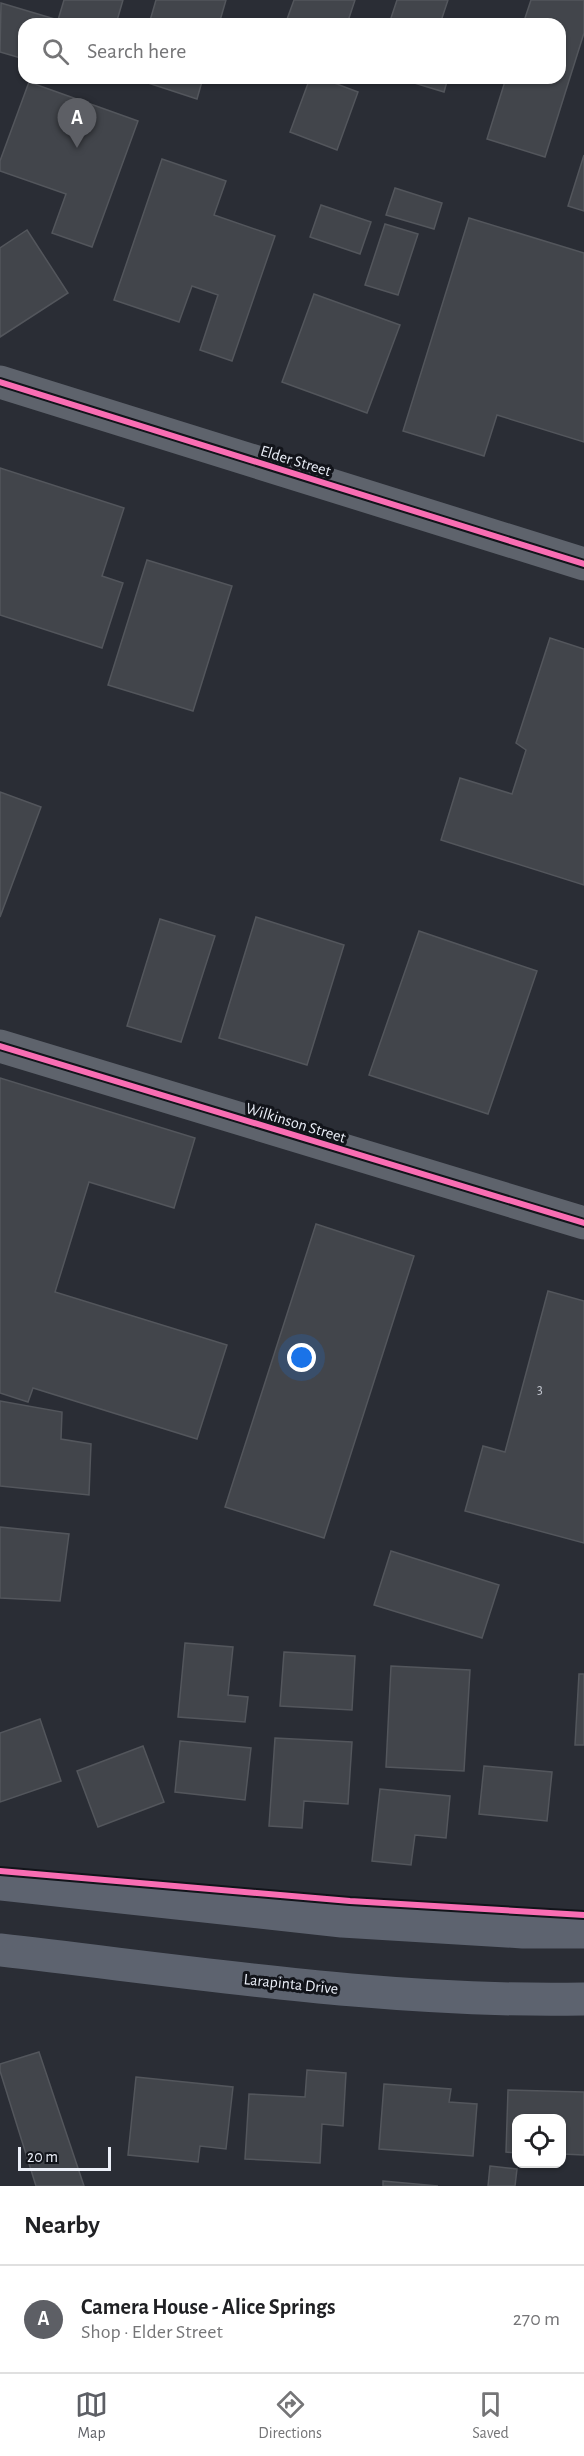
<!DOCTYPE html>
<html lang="en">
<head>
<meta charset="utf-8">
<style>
  body { margin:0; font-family:"Alegreya Sans",sans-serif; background:#f2f2f2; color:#202124 }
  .controls { position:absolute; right:18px; bottom:18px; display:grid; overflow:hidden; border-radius:12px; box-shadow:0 2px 4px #0004 }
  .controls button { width:54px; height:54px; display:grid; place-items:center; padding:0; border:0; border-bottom:2px solid #e0e0e0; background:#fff; color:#202124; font:30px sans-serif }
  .scale { position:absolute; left:18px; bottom:15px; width:93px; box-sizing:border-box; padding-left:6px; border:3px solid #ebeff8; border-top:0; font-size:16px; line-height:21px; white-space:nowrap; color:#ebeff8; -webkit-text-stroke:4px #12141a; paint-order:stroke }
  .you { position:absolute; left:302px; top:1358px; width:21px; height:21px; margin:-15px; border:4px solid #fff; border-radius:50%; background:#1a73e8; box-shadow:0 0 0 9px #1a73e833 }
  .badge { display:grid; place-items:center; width:39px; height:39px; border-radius:50%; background:#5d5f65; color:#fff; font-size:20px; font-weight:700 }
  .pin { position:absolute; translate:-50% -50px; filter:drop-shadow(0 2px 3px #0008) }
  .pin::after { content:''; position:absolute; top:32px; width:21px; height:18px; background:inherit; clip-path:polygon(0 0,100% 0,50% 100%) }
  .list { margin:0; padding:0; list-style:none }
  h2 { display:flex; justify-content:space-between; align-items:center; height:78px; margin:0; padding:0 24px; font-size:26px }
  h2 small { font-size:20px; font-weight:400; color:#757577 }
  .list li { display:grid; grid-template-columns:39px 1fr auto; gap:18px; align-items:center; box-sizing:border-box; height:108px; padding:0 24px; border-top:2px solid #e0e0e0 }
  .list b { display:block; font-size:22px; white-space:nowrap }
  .list p { margin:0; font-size:20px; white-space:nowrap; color:#757577 }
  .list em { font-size:20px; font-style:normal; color:#757577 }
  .icon { flex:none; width:33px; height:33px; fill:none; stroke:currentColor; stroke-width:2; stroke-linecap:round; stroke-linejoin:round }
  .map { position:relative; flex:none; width:584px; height:2186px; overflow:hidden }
  .search { position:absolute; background:#fff; box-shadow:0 2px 4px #0004; left:18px; right:18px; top:18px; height:66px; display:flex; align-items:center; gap:15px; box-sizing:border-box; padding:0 21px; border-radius:18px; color:#757577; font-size:22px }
  .sheet { height:186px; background:#fff }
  nav { display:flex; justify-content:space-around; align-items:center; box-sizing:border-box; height:84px; border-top:2px solid #e0e0e0; background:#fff; font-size:16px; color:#757577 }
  nav a { display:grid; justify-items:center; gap:3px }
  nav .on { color:#5d5f65 }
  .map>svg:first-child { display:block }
  .building { fill:#42454b; stroke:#53565c; stroke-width:1.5 }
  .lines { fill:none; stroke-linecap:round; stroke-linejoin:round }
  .minor { stroke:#5e636c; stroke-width:33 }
  .major { stroke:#5d636f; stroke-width:33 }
  .cycleway-casing { stroke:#12141a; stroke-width:10 }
  .cycleway { stroke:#f96db3; stroke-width:6 }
  .labels { text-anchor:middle; stroke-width:6; stroke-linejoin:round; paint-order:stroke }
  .number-label { font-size:14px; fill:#c1c4cd }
  .street-label { font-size:16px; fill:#ebeff8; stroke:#12141a }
</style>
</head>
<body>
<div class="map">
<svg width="584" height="2186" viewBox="0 0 584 2186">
  <rect width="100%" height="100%" fill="#2a2d35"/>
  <g class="building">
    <polygon points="64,0 123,0 116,24 24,24 24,59 0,52 1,3 58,20"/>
    <polygon points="156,0 226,0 219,24 149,24"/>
    <polygon points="294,0 355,0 347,24 293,24 286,22"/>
    <polygon points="397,0 448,0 440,24 389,24"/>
    <polygon points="531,0 584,0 584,33 545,157 487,139 506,78 560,78 560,24 523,24"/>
    <polygon points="133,78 203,78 197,99"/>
    <polygon points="310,78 321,78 358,92 337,150 290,132"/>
    <polygon points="398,78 448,78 444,92"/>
    <polygon points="29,82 138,121 92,247 52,233 66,194 0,171 0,161"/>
    <polygon points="584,155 584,211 568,206"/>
    <polygon points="162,159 226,181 214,215 275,236 232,361 200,350 218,295 192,286 179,322 114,300"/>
    <polygon points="395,188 442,203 434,229 386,215"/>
    <polygon points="321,205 371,222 360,254 310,237"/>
    <polygon points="469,218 584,253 584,442 497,415 484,456 403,431"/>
    <polygon points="385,224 418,234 398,295 365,285"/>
    <polygon points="27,230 68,293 0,337 0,248"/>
    <polygon points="314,294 400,325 367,413 282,382"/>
    <polygon points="0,468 124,508 102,576 123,583 102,648 0,615"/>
    <polygon points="147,560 232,586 193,711 108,685"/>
    <polygon points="550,638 584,649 584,885 441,840 460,778 512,794 526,750 516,743"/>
    <polygon points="0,792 41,807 0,917"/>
    <polygon points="256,917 344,945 307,1065 219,1038"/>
    <polygon points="160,919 215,936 181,1042 127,1026"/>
    <polygon points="419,931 537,971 488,1114 369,1075"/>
    <polygon points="0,1078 195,1138 174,1208 89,1182 55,1292 227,1345 197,1439 33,1388 28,1402 0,1393"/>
    <polygon points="316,1224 414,1256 324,1538 225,1507"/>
    <polygon points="548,1291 584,1301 584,1543 465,1511 483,1446 505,1452"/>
    <polygon points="0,1401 62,1412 61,1439 91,1444 89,1495 0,1486"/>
    <polygon points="0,1527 69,1534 60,1601 0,1598"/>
    <polygon points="391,1551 499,1585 482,1638 374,1605"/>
    <polygon points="185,1643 233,1647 228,1695 248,1697 245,1722 178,1717"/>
    <polygon points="284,1652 355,1656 352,1710 280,1706"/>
    <polygon points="391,1666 470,1670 464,1771 386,1767"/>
    <polygon points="579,1674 584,1674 584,1745 575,1745"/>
    <polygon points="40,1719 61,1781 0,1802 0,1733"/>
    <polygon points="275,1738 352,1742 348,1804 304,1801 302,1828 269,1826"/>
    <polygon points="180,1741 251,1748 245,1800 175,1792"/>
    <polygon points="143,1746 164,1802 98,1827 77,1771"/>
    <polygon points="484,1766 552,1772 547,1821 479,1814"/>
    <polygon points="380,1789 450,1796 446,1838 415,1835 411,1865 372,1861"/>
    <polygon points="39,2052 84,2186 36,2186 0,2071 0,2064"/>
    <polygon points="307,2070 346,2073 343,2126 322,2124 320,2163 245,2159 249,2094 305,2097"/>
    <polygon points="136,2077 233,2087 226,2149 200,2146 198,2162 128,2155"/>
    <polygon points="384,2084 451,2089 449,2102 477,2104 473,2156 379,2149"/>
    <polygon points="508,2090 584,2092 584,2155 562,2154 562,2118 516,2118 516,2153 506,2152"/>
    <polygon points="490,2166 517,2169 515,2186 488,2186"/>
    <polygon points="383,2181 438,2186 383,2186"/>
  </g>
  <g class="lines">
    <g class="minor">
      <polyline points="0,382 584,564"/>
      <polyline points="0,1046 584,1223"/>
    </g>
    <g class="major">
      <polyline points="0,1884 342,1921 523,1932 584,1932"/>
      <path d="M0 1950C194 1972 389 2003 584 1999"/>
    </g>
    <g class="cycleway-casing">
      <g id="cycleway">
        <polyline points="0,382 584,564"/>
        <polyline points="0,1046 584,1223"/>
        <polyline points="0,1871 350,1901 584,1915"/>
      </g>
    </g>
    <use href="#cycleway" class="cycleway"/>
  </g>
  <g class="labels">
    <g class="number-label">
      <text x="540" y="1394">3</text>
    </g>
    <g class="street-label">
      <text transform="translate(296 460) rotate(17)" y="6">Elder Street</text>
      <text transform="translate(296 1122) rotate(17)" y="6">Wilkinson Street</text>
      <text transform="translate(291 1983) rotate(6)" y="6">Larapinta Drive</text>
    </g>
  </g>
</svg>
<div class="controls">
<button><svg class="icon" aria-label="locate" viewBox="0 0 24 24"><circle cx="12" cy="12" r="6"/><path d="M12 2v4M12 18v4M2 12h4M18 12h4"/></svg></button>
</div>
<div class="scale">20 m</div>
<div class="you"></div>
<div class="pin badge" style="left:77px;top:148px">A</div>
<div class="search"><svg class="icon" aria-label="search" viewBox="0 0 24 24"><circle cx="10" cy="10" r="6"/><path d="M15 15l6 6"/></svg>Search here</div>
</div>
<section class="sheet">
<h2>Nearby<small></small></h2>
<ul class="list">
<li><span class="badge">A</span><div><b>Camera House - Alice Springs</b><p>Shop · Elder Street</p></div><em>270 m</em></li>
</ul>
</section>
<nav>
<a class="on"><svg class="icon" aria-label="map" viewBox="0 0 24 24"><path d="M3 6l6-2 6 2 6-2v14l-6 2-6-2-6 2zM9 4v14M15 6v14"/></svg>Map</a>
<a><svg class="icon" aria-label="directions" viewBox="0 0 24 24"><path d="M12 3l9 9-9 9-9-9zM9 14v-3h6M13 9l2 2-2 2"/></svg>Directions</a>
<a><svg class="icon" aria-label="saved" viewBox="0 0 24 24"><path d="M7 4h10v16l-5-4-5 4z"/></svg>Saved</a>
</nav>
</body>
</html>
